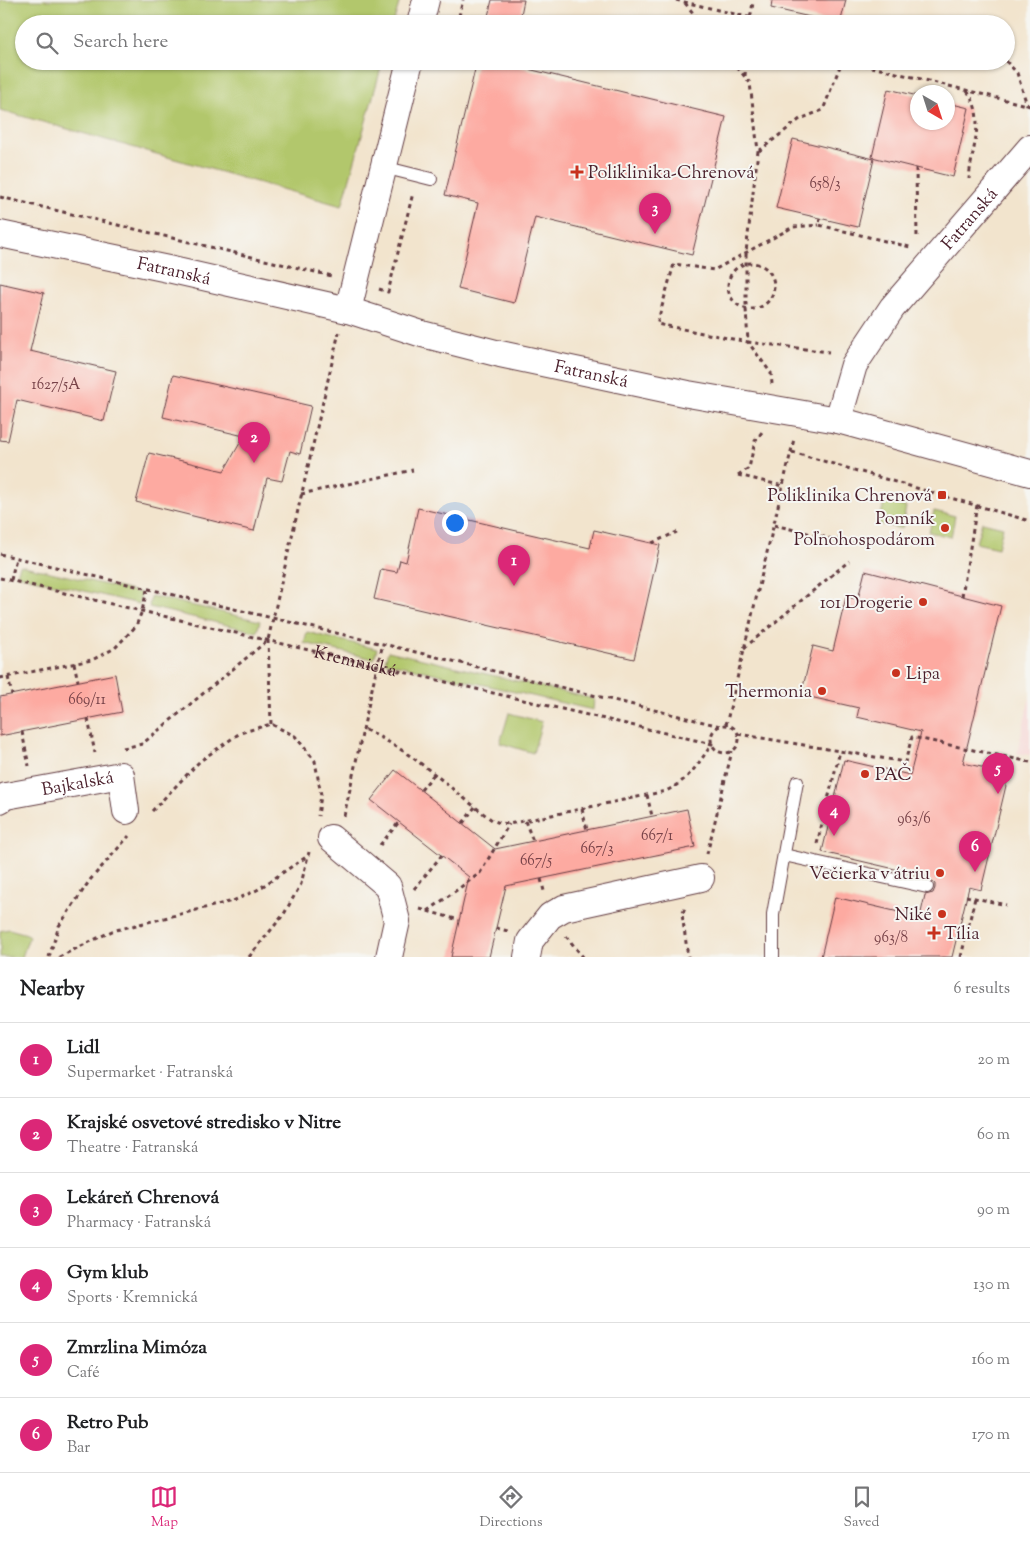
<!DOCTYPE html>
<html lang="en">
<head>
<meta charset="utf-8">
<style>
  body { margin:0; font-family:"Sorts Mill Goudy",serif; background:#f2f2f2; color:#202124 }
  .compass { position:absolute; left:910px; top:85px; width:45px; height:45px; border-radius:50%; background:#fff; box-shadow:0 1px 4px #0004; rotate:141deg }
  .you { position:absolute; left:454px; top:522px; width:18px; height:18px; margin:-12px; border:4px solid #fff; border-radius:50%; background:#1a73e8; box-shadow:0 0 0 8px #1a73e833 }
  .badge { display:grid; place-items:center; width:32px; height:32px; border-radius:50%; background:#db2777; color:#fff; font-size:16px; font-weight:700 }
  .pin { position:absolute; translate:-50% -41px; filter:drop-shadow(0 1px 2px #0008) }
  .pin::after { content:''; position:absolute; top:26px; width:18px; height:15px; background:inherit; clip-path:polygon(0 0,100% 0,50% 100%) }
  .list { margin:0; padding:0; list-style:none }
  h2 { display:flex; justify-content:space-between; align-items:center; height:65px; margin:0; padding:0 20px; font-size:21px }
  h2 small { font-size:16px; font-weight:400; color:#757577 }
  .list li { display:grid; grid-template-columns:32px 1fr auto; gap:15px; align-items:center; box-sizing:border-box; height:75px; padding:0 20px; border-top:1px solid #e0e0e0 }
  .list b { display:block; font-size:19px; white-space:nowrap }
  .list p { margin:0; font-size:16px; white-space:nowrap; color:#757577 }
  .list em { font-size:16px; font-style:normal; color:#757577 }
  .icon { flex:none; width:28px; height:28px; fill:none; stroke:currentColor; stroke-width:2; stroke-linecap:round; stroke-linejoin:round }
  .map { position:relative; flex:none; width:1030px; height:957px; overflow:hidden }
  .search { position:absolute; background:#fff; box-shadow:0 1px 4px #0004; left:15px; right:15px; top:15px; height:55px; display:flex; align-items:center; gap:12px; box-sizing:border-box; padding:0 18px; border-radius:28px; color:#757577; font-size:19px }
  .sheet { height:515px; background:#fff }
  nav { display:flex; justify-content:space-around; align-items:center; box-sizing:border-box; height:70px; border-top:1px solid #e0e0e0; background:#fff; font-size:14px; color:#757577 }
  nav a { display:grid; justify-items:center; gap:2px }
  nav .on { color:#db2777 }
  .map>svg:first-child { display:block }
  .built { fill:#f7d0cf }
  .green { fill:#b2c76c; stroke:#7e734c }
  .building { fill:#fdaaa1 }
  .lines { fill:none; stroke-linecap:round; stroke-linejoin:round }
  .service-casing { stroke:#633d43; stroke-width:14 }
  .minor-casing { stroke:#633d43; stroke-width:28 }
  .path { stroke:#633d43; stroke-width:3; stroke-dasharray:4 4; stroke-linecap:butt }
  .service { stroke:#fff; stroke-width:12 }
  .minor { stroke:#fff; stroke-width:26 }
  .poi-dot { fill:#c8321e; stroke:#f6f6f2; stroke-width:2 }
  .labels { text-anchor:middle; stroke-width:4; stroke-linejoin:round; paint-order:stroke }
  .number-label { font-size:15px; fill:#774248 }
  .poi-label { font-size:18px; fill:#4a1f2b; stroke:#f6f6f2; text-anchor:end }
  .street-label { font-size:18px; fill:#4a1f2b; stroke:#f6f6f2 }
</style>
</head>
<body>
<div class="map">
<svg width="1030" height="957" viewBox="0 0 1030 957">
  <rect width="100%" height="100%" fill="#f6f6f2"/>
  <filter id="ink" filterUnits="userSpaceOnUse"><feTurbulence type="fractalNoise" baseFrequency=".02" numOctaves="2"/><feDisplacementMap in="SourceGraphic" scale="10" xChannelSelector="R" yChannelSelector="G"/><feConvolveMatrix kernelMatrix="1 2 1 2 8 2 1 2 1" color-interpolation-filters="sRGB"/></filter>
  <filter id="wash" filterUnits="userSpaceOnUse"><feTurbulence type="fractalNoise" baseFrequency=".0096" numOctaves="4" result="noise"/><feDisplacementMap in="SourceGraphic" scale="20" xChannelSelector="R" yChannelSelector="G"/><feGaussianBlur stdDeviation="1.12" result="paint"/><feColorMatrix in="noise" values="0 0 0 0 0 0 0 0 0 0 0 0 0 0 0 0 0 1.4 0 .05"/><feComposite in="paint" operator="in"/></filter>
  <g filter="url(#wash)">
    <rect width="100%" height="100%" fill="#f2e4cd"/>
    <polygon class="built" points="1030,697 1030,755 1017,753"/>
    <g class="green">
      <polygon points="0,0 400,0 393,24 24,24 24,61 383,61 342,206 0,110"/>
      <polygon points="884,502 906,507 902,529 879,524"/>
      <polygon points="934,511 955,516 951,537 929,532"/>
      <polygon points="982,522 1003,527 998,548 976,543"/>
      <polygon points="20,565 141,593 139,604 17,575"/>
      <polygon points="151,596 260,621 257,632 149,607"/>
      <polygon points="307,632 377,649 374,659 304,643"/>
      <polygon points="388,651 594,699 593,710 385,662"/>
      <polygon points="509,713 542,722 533,753 500,743"/>
      <polygon points="9,929 27,934 29,937 22,957 0,957 0,931"/>
    </g>
    <g id="blocks">
      <g class="building">
        <polygon points="492,0 524,0 519,24 500,24 487,20"/>
        <polygon points="772,0 846,0 840,24 771,8"/>
        <polygon points="477,61 495,61 726,117 692,255 535,217 514,303 458,289 478,203 445,195"/>
        <polygon points="888,89 918,96 918,122 948,122 948,103 969,108 953,177 872,157"/>
        <polygon points="793,139 874,159 858,227 776,208"/>
        <polygon points="0,283 44,293 30,351 116,371 104,421 17,400 8,441 0,440"/>
        <polygon points="173,375 311,406 300,454 290,451 282,481 267,478 254,531 136,502 149,453 224,471 244,436 163,417"/>
        <polygon points="418,508 590,548 594,530 660,545 634,659 374,599 381,569 397,572 400,560 406,562"/>
        <polygon points="865,571 1001,606 963,763 1009,773 981,890 969,887 952,957 821,957 835,897 920,917 925,895 933,893 935,888 935,884 929,879 929,877 822,852 844,760 910,775 921,732 857,717 859,708 801,695 813,646 833,651 846,597 858,599"/>
        <polygon points="115,674 122,712 0,736 0,697"/>
        <polygon points="395,770 495,849 687,809 695,847 506,886 489,957 451,957 469,877 371,800"/>
      </g>
    </g>
  </g>
  <g filter="url(#ink)">
    <use href="#blocks" fill-opacity="0" stroke="#633d43" stroke-width="1"/>
    <g class="lines">
      <g class="service-casing">
        <g id="service">
          <polyline points="383,167 431,179"/>
          <polyline points="784,855 927,887"/>
          <polyline points="773,957 773,914 797,782"/>
        </g>
      </g>
      <g class="minor-casing">
        <g id="minor">
          <polyline points="420,24 426,0"/>
          <path id="s2" d="M0 234 168 269 348 310 422 334 500 354 688 394 838 420 1030 473"/>
          <polyline points="348,310 410,61"/>
          <path id="s3" d="M838 420 854 365 892 308 1030 148"/>
          <path id="s4" d="M0 800 6 796 121 775 126 811"/>
          <polyline points="331,838 388,886 397,921 389,957"/>
          <polyline points="527,957 530,941 550,916 564,908 701,878"/>
        </g>
      </g>
      <g class="path">
        <polyline points="676,0 777,24"/>
        <polyline points="685,3 702,24"/>
        <polyline points="457,24 463,0"/>
        <polyline points="749,24 753,3"/>
        <polyline points="805,24 806,16"/>
        <polyline points="732,61 750,83 758,151 746,252 746,309 748,342 829,352"/>
        <polyline points="848,61 1030,106"/>
        <polyline points="1006,61 1017,73 1027,105"/>
        <polyline points="745,76 746,61"/>
        <path d="M967 91C987 117 971 150 969 179"/>
        <polyline points="759,151 800,119 823,110 842,61"/>
        <polyline points="916,168 917,239"/>
        <polyline points="0,197 332,276"/>
        <polyline points="820,218 819,225 910,247"/>
        <circle cx="751" cy="286" r="23"/>
        <polyline points="379,289 388,292 413,193"/>
        <polyline points="772,384 771,373 748,342 657,324 674,264 714,270 793,227 819,225"/>
        <polyline points="792,452 1030,521"/>
        <polyline points="738,475 749,468 755,441 762,432"/>
        <polyline points="738,475 783,486"/>
        <polyline points="301,494 413,470"/>
        <polyline points="774,525 853,544"/>
        <polyline points="652,543 677,532"/>
        <polyline points="0,554 383,644 720,726"/>
        <path id="s1" d="M0 578 712 744C698 764 689 780 666 791L509 824 500 823 492 820C450 789 412 750 363 729"/>
        <polyline points="11,580 16,558"/>
        <polyline points="962,596 977,505"/>
        <polyline points="268,640 271,724"/>
        <polyline points="744,648 849,561"/>
        <polyline points="74,663 78,681"/>
        <polyline points="8,677 12,695"/>
        <polyline points="0,678 92,660 115,648 136,626 142,611 147,590"/>
        <polyline points="88,719 95,753"/>
        <polyline points="726,725 794,439"/>
        <circle cx="725" cy="739" r="14"/>
        <polyline points="22,732 29,766"/>
        <polyline points="738,734 905,762 912,737 1030,762"/>
        <polyline points="123,748 142,744 268,640 339,332"/>
        <polyline points="421,790 434,774"/>
        <polyline points="647,795 652,816"/>
        <polyline points="582,809 587,830"/>
        <polyline points="152,811 200,761 240,733 271,724 295,736 315,761 321,795 318,816"/>
        <polyline points="344,816 377,666 383,644"/>
        <polyline points="525,821 533,841"/>
        <polyline points="463,823 475,807"/>
        <polyline points="817,844 840,751"/>
        <polyline points="380,845 399,822"/>
        <polyline points="707,854 732,751"/>
        <polyline points="541,879 544,891"/>
        <polyline points="414,889 442,855"/>
        <polyline points="966,896 1006,905"/>
        <polyline points="420,909 459,920"/>
        <polyline points="685,909 682,914 688,957"/>
        <polyline points="428,911 480,873 509,824"/>
        <polyline points="496,928 508,931"/>
        <polyline points="566,936 583,957"/>
        <polyline points="49,957 59,926 90,880 129,836"/>
        <polyline points="59,957 112,931 233,901 257,890 309,855"/>
        <polyline points="249,957 284,914 301,884 309,852"/>
        <polyline points="961,957 975,898"/>
      </g>
      <use href="#service" class="service"/>
      <use href="#minor" class="minor"/>
    </g>
  </g>
  <g class="poi-dot">
    <path d="M574.5 164.5h5v5h5v5h-5v5h-5v-5h-5v-5h5z"/>
    <rect x="937" y="490" width="10" height="10" rx="2.5"/>
    <circle cx="945" cy="528" r="5"/>
    <circle cx="923" cy="602" r="5"/>
    <circle cx="896" cy="673" r="5"/>
    <circle cx="822" cy="691" r="5"/>
    <circle cx="865" cy="774" r="5"/>
    <circle cx="940" cy="873" r="5"/>
    <circle cx="942" cy="914" r="5"/>
    <path d="M931.5 925.5h5v5h5v5h-5v5h-5v-5h-5v-5h5z"/>
  </g>
  <g class="labels">
    <g class="number-label">
      <text x="825" y="188">658/3</text>
      <text x="56" y="389">1627/5A</text>
      <text x="87" y="704">669/11</text>
      <text x="914" y="823">963/6</text>
      <text x="657" y="840">667/1</text>
      <text x="597" y="853">667/3</text>
      <text x="536" y="865">667/5</text>
      <text x="891" y="942">963/8</text>
    </g>
    <g class="poi-label">
      <text x="588" y="178" text-anchor="start">Poliklinika-Chrenová</text>
      <text x="932" y="501">Poliklinika Chrenová</text>
      <text x="935" y="524">Pomník<tspan x="935" dy="21">Poľnohospodárom</tspan></text>
      <text x="913" y="608">101 Drogerie</text>
      <text x="906" y="679" text-anchor="start">Lipa</text>
      <text x="812" y="697">Thermonia</text>
      <text x="875" y="780" text-anchor="start">PAČ</text>
      <text x="930" y="879">Večierka v átriu</text>
      <text x="932" y="920">Niké</text>
      <text x="944" y="939" text-anchor="start">Tília</text>
    </g>
    <g class="street-label">
      <text dy="6" stroke="none"><textPath href="#s3" startOffset="244">Fatranská</textPath></text>
      <text dy="6" stroke="none"><textPath href="#s2" startOffset="178">Fatranská</textPath></text>
      <text dy="6" stroke="none"><textPath href="#s2" startOffset="608">Fatranská</textPath></text>
      <text dy="6" stroke="none"><textPath href="#s1" startOffset="365">Kremnická</textPath></text>
      <text dy="6" stroke="none"><textPath href="#s4" startOffset="80">Bajkalská</textPath></text>
    </g>
  </g>
</svg>
<svg class="compass" viewBox="-18 -18 36 36"><path d="M0-13l5 13h-10z" fill="#e53935"/><path d="M0 13l5-13h-10z" fill="#757577"/></svg>
<div class="you"></div>
<div class="pin badge" style="left:514px;top:586px">1</div>
<div class="pin badge" style="left:254px;top:463px">2</div>
<div class="pin badge" style="left:655px;top:234px">3</div>
<div class="pin badge" style="left:834px;top:836px">4</div>
<div class="pin badge" style="left:998px;top:794px">5</div>
<div class="pin badge" style="left:975px;top:872px">6</div>
<div class="search"><svg class="icon" aria-label="search" viewBox="0 0 24 24"><circle cx="10" cy="10" r="6"/><path d="M15 15l6 6"/></svg>Search here</div>
</div>
<section class="sheet">
<h2>Nearby<small>6 results</small></h2>
<ul class="list">
<li><span class="badge">1</span><div><b>Lidl</b><p>Supermarket · Fatranská</p></div><em>20 m</em></li>
<li><span class="badge">2</span><div><b>Krajské osvetové stredisko v Nitre</b><p>Theatre · Fatranská</p></div><em>60 m</em></li>
<li><span class="badge">3</span><div><b>Lekáreň Chrenová</b><p>Pharmacy · Fatranská</p></div><em>90 m</em></li>
<li><span class="badge">4</span><div><b>Gym klub</b><p>Sports · Kremnická</p></div><em>130 m</em></li>
<li><span class="badge">5</span><div><b>Zmrzlina Mimóza</b><p>Café</p></div><em>160 m</em></li>
<li><span class="badge">6</span><div><b>Retro Pub</b><p>Bar</p></div><em>170 m</em></li>
</ul>
</section>
<nav>
<a class="on"><svg class="icon" aria-label="map" viewBox="0 0 24 24"><path d="M3 6l6-2 6 2 6-2v14l-6 2-6-2-6 2zM9 4v14M15 6v14"/></svg>Map</a>
<a><svg class="icon" aria-label="directions" viewBox="0 0 24 24"><path d="M12 3l9 9-9 9-9-9zM9 14v-3h6M13 9l2 2-2 2"/></svg>Directions</a>
<a><svg class="icon" aria-label="saved" viewBox="0 0 24 24"><path d="M7 4h10v16l-5-4-5 4z"/></svg>Saved</a>
</nav>
</body>
</html>
